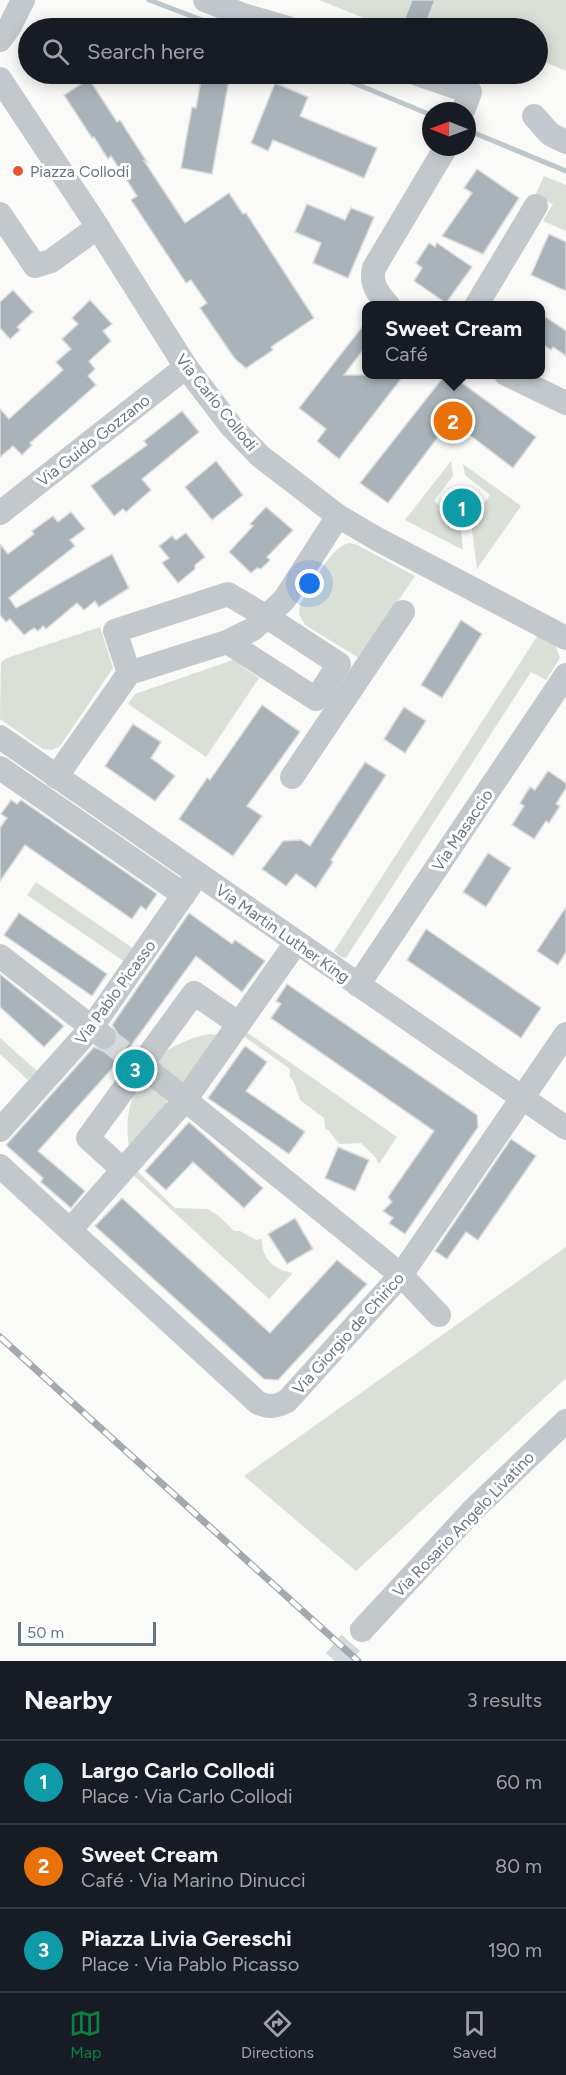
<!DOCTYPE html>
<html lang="en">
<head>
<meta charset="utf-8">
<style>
  body { margin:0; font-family:Figtree,sans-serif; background:#242831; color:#f1f3f6 }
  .compass { position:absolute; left:422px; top:102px; width:54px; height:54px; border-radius:50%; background:#171b24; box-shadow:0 3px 15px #0003; rotate:271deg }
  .scale { position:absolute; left:18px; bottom:15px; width:138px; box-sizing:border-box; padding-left:6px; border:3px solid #657683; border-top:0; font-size:16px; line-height:21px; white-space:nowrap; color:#657683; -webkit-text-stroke:4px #fff; paint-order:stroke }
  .you { position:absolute; left:310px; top:584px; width:21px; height:21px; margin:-15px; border:4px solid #fff; border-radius:50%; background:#1a73e8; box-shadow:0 0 0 9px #1a73e833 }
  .badge { display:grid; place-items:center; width:39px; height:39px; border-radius:50%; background:#0b8043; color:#fff; font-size:20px; font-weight:700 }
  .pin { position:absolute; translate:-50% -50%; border:3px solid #fff; box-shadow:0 2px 6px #0006 }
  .popup { position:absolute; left:362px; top:301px; width:183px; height:78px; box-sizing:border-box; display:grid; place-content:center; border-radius:12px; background:#171b24; filter:drop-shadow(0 2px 4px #0005); font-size:20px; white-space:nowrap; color:#9ea1a6 }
  .popup b { font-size:22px; color:#f1f3f6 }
  .popup::after { content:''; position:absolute; left:50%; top:100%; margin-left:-12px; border:12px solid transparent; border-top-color:#171b24 }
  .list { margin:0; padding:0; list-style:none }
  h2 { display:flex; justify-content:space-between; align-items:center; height:78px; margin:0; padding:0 24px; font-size:26px }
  h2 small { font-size:20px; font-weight:400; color:#9ea1a6 }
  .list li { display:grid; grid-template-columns:39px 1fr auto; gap:18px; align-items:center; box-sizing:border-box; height:84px; padding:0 24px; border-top:2px solid #363941 }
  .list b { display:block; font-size:22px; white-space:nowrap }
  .list p { margin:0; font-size:20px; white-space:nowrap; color:#9ea1a6 }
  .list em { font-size:20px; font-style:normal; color:#9ea1a6 }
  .icon { flex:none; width:33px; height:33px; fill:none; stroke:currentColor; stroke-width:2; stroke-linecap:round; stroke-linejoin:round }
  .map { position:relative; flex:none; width:566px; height:1661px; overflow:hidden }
  .search { position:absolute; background:#171b24; box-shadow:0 3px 15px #0003; left:18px; right:18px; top:18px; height:66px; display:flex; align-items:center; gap:15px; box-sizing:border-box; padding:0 21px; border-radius:33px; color:#9ea1a6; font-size:22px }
  .sheet { height:330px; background:#171b24 }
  nav { display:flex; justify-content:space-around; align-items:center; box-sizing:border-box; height:84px; border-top:2px solid #363941; background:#171b24; font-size:16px; color:#9ea1a6 }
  nav a { display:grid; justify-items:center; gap:3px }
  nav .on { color:#0b8043 }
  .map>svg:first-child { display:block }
  .green { fill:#dadfd7 }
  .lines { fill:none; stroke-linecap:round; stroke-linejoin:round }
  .stream { stroke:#bbc7cb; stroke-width:5 }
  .building { fill:#aab3b9; stroke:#dcdcda; stroke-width:1.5 }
  .minor-tunnel { stroke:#d5d9db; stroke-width:24; stroke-dasharray:24 12; stroke-linecap:butt }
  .minor { stroke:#c3c8cc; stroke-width:24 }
  .rail-casing { stroke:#a2aab0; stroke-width:7 }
  .rail { stroke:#fff; stroke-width:4.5; stroke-dasharray:14; stroke-linecap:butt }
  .poi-dot { fill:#e4572e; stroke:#fff; stroke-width:2 }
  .labels { text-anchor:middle; stroke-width:6; stroke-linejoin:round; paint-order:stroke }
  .poi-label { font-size:16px; fill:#657683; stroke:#fff; text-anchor:start }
  .street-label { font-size:16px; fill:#657683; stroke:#fff }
</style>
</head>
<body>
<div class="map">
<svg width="566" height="1661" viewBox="0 0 566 1661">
  <rect width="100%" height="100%" fill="#fafaf8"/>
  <g class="green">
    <polygon points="319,0 566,0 566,71 538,59 538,28 461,28 439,20 436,28 389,28"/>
    <polygon points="544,176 566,185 566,231 543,221 553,204 535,196"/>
    <polygon points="451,461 453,476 434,501 460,521 463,550 405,520"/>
    <polygon points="463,464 521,506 477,569 471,521 490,495 465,475"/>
    <path d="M349 543 357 545 415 576 359 658 305 625 299 614 300 604C311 588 330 547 349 543Z"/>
    <polygon points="100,627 113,668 60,746 52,750 43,749 0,719 1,662 7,658"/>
    <polygon points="538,635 555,644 560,658 546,680 531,672 346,958 341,957 334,951"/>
    <polygon points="233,660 259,678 206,757 128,704 135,694"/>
    <polygon points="36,882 134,949 125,962 27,895"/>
    <path d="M245 1031 397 1137 379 1164 376 1158 361 1143 340 1144C334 1139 332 1132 325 1128L324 1118 300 1100 294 1082 290 1077V1069L242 1035Z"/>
    <path d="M210 1034 218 1035 185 1081 179 1083 152 1062C170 1047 187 1038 210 1034Z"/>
    <polygon points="0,1038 37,1071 28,1080 0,1054"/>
    <path d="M141 1075 167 1097 166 1104 131 1155C123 1125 129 1102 141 1075Z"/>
    <path d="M135 1169 175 1208 208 1209 220 1217 234 1231H240L256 1240 262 1239C261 1258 274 1270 293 1273L269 1299 131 1173Z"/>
    <polygon points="566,1247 566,1378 356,1571 244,1476"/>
  </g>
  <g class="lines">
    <g class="stream">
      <polyline points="149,0 223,28"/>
      <polyline points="332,74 431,115"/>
      <polyline points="467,130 566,171"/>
    </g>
  </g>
  <g class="building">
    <polygon points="412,0 435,0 424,28 401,28"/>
    <polygon points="202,74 230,74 212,174 181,168 192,107 196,108"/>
    <polygon points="89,79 117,122 120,120 147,162 144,161 185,223 229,193 243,214 246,213 314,318 271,347 273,350 246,368 235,359 200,308 207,303 191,280 186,283 131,200 137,196 111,156 108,159 94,137 92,138 64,95"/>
    <polygon points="275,83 308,97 300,116 377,148 364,178 273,140 268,151 251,143"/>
    <polygon points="477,169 519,198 483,254 442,236 472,193 464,188"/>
    <polygon points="307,204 345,220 351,208 374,217 348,278 313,263 321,243 295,232"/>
    <polygon points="549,234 566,242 566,291 531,275"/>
    <polygon points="429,243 435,247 437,243 472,267 446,303 414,281 422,268 416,263"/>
    <polygon points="13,290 33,312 17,327 20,330 10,339 0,328 0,302"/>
    <polygon points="90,300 112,324 103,331 111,341 89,361 95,369 88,376 96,385 30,443 32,445 22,455 13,446 0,457 0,409 9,419 63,370 56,362 71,349 62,339 78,324 72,318"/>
    <polygon points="540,313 566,331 566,356 553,347 551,350 540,342"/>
    <polygon points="366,322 366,346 344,375 404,375 339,459 317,441 326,429 299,408"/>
    <polygon points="445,375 451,375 536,437 513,468 458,426 455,431 447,425 388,503 360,483"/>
    <polygon points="182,411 199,432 142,479 151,490 126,512 123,509 114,516 91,486 147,445 144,441"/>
    <polygon points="216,461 243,495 212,520 185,487"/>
    <polygon points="266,507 293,530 267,557 270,560 261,569 257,568 251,573 229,552 253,526 250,524"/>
    <polygon points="71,512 85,529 70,540 75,546 9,598 16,608 112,554 129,588 99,607 95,601 84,610 77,603 46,629 43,626 38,631 34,628 24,635 10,619 6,622 0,615 0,544 8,554 34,534 32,531 53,516 58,522"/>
    <polygon points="186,533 205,557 195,565 195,569 178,583 162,563 169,558 159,546 172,536 176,540"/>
    <polygon points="461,620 482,634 442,698 421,685"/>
    <polygon points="262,705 300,732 247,806 262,816 233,856 179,819 207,778 210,780"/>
    <polygon points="404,707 426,721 405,753 384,739"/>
    <polygon points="133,724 161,742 151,758 175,776 155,801 105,766"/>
    <polygon points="365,762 386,775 331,860 333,862 316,888 296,874 286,886 262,869 283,841 301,840 310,846"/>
    <polygon points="548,771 566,783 566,788 556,804 560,806 549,823 546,821 534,839 512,825 524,806 520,803 530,787 535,790"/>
    <polygon points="11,800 17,804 21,800 157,894 146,910 141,906 132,919 25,845 0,881 0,828 7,818 1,814"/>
    <polygon points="488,853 511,868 486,907 463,892"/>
    <polygon points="566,907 566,952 558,965 537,951"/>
    <polygon points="19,913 107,974 92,996 4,935"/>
    <polygon points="189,913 232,944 235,940 265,961 242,992 196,956 125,1054 38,1151 85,1191 71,1208 41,1182 43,1178 6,1145 94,1047 103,1051 110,1050 115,1046 118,1040 117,1032 112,1025"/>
    <polygon points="426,929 541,1008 521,1038 407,960"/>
    <polygon points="0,974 64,1026 44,1047 0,1007"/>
    <polygon points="287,984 477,1115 478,1127 405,1234 389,1223 393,1218 383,1211 392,1202 388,1197 434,1131 271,1018 281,1004 276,1001"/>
    <polygon points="245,1046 267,1062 246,1091 305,1132 289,1154 208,1098"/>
    <polygon points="189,1122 263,1188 244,1208 193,1162 166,1190 145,1171"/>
    <polygon points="511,1139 536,1156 478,1240 466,1232 447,1259 435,1251"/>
    <polygon points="338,1147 369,1160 355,1191 325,1178"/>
    <polygon points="122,1198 270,1333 337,1260 367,1284 278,1380 264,1379 95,1226"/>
    <polygon points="295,1218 313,1249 287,1264 268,1234"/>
  </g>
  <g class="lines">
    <g class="minor-tunnel">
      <polyline points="104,1037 125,1054"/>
      <polyline points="335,1661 362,1630"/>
    </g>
    <g class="minor">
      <polyline points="205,0 243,15 288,28"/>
      <polyline points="0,40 10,26 23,0"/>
      <polyline points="417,74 470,92 463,111"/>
      <polyline points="0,79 90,215 186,367 231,426 260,456 338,516 377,539 566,638"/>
      <polyline points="534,116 550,134 566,142"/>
      <polyline points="0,214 35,266 51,261 98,227"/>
      <path d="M389 306C378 294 370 284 374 268L446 147"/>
      <polyline points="476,306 536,206"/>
      <polyline points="506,374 566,403"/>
      <polyline points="0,513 186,367"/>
      <polyline points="129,673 115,631 228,594 267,617 339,664 316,699 227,642"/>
      <polyline points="0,737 566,1128"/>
      <polyline points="0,768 184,895"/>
      <polyline points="56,777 129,673 227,642 253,629 284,600 338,516"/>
      <polyline points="292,777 403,612"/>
      <polyline points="0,956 104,1037"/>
      <polyline points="358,985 566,675"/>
      <polyline points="141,1064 401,1275 439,1315"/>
      <polyline points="0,1130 92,1027 198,874"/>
      <path d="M0 1166 257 1402C268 1408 276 1407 287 1401L401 1275 566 1034"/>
      <polyline points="123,1170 88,1138 194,993 239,1024"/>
      <polyline points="70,1230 185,1100 296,943"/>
      <polyline points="362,1630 474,1509 566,1421"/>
    </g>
    <g class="rail-casing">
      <polyline id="rail" points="0,1337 358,1661"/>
    </g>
    <use href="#rail" class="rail"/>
  </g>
  <circle class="poi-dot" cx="18" cy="171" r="6"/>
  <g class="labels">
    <g class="poi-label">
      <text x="30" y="177">Piazza Collodi</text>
    </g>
    <g class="street-label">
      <text transform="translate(217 402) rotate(51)" y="6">Via Carlo Collodi</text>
      <text transform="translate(93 440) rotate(-38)" y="6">Via Guido Gozzano</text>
      <text transform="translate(462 830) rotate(-56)" y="6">Via Masaccio</text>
      <text transform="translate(283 933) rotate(35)" y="6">Via Martin Luther King</text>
      <text transform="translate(115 992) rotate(-54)" y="6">Via Pablo Picasso</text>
      <text transform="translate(348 1333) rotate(-48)" y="6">Via Giorgio de Chirico</text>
      <text transform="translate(463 1524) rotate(-46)" y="6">Via Rosario Angelo Livatino</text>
    </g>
  </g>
</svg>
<svg class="compass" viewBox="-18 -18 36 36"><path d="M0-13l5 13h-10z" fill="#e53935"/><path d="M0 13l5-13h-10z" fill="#9ea1a6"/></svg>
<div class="scale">50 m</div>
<div class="you"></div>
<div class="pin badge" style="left:462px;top:508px;background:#0f9aa8">1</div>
<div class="pin badge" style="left:453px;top:421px;background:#e8710a">2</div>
<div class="popup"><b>Sweet Cream</b>Café</div>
<div class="pin badge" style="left:135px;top:1069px;background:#0f9aa8">3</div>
<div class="search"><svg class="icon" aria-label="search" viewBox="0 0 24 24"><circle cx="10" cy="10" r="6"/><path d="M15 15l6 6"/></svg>Search here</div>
</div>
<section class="sheet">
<h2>Nearby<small>3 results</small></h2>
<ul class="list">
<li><span class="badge" style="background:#0f9aa8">1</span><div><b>Largo Carlo Collodi</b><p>Place · Via Carlo Collodi</p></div><em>60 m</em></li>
<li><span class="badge" style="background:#e8710a">2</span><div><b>Sweet Cream</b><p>Café · Via Marino Dinucci</p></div><em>80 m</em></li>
<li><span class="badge" style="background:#0f9aa8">3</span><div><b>Piazza Livia Gereschi</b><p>Place · Via Pablo Picasso</p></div><em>190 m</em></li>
</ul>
</section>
<nav>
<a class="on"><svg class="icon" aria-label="map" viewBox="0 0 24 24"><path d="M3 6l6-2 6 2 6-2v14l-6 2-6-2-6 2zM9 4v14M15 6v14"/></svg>Map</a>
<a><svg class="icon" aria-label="directions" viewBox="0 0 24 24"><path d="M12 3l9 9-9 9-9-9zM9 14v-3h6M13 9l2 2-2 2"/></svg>Directions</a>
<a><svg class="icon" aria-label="saved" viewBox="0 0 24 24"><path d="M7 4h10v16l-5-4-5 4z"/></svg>Saved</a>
</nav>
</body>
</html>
